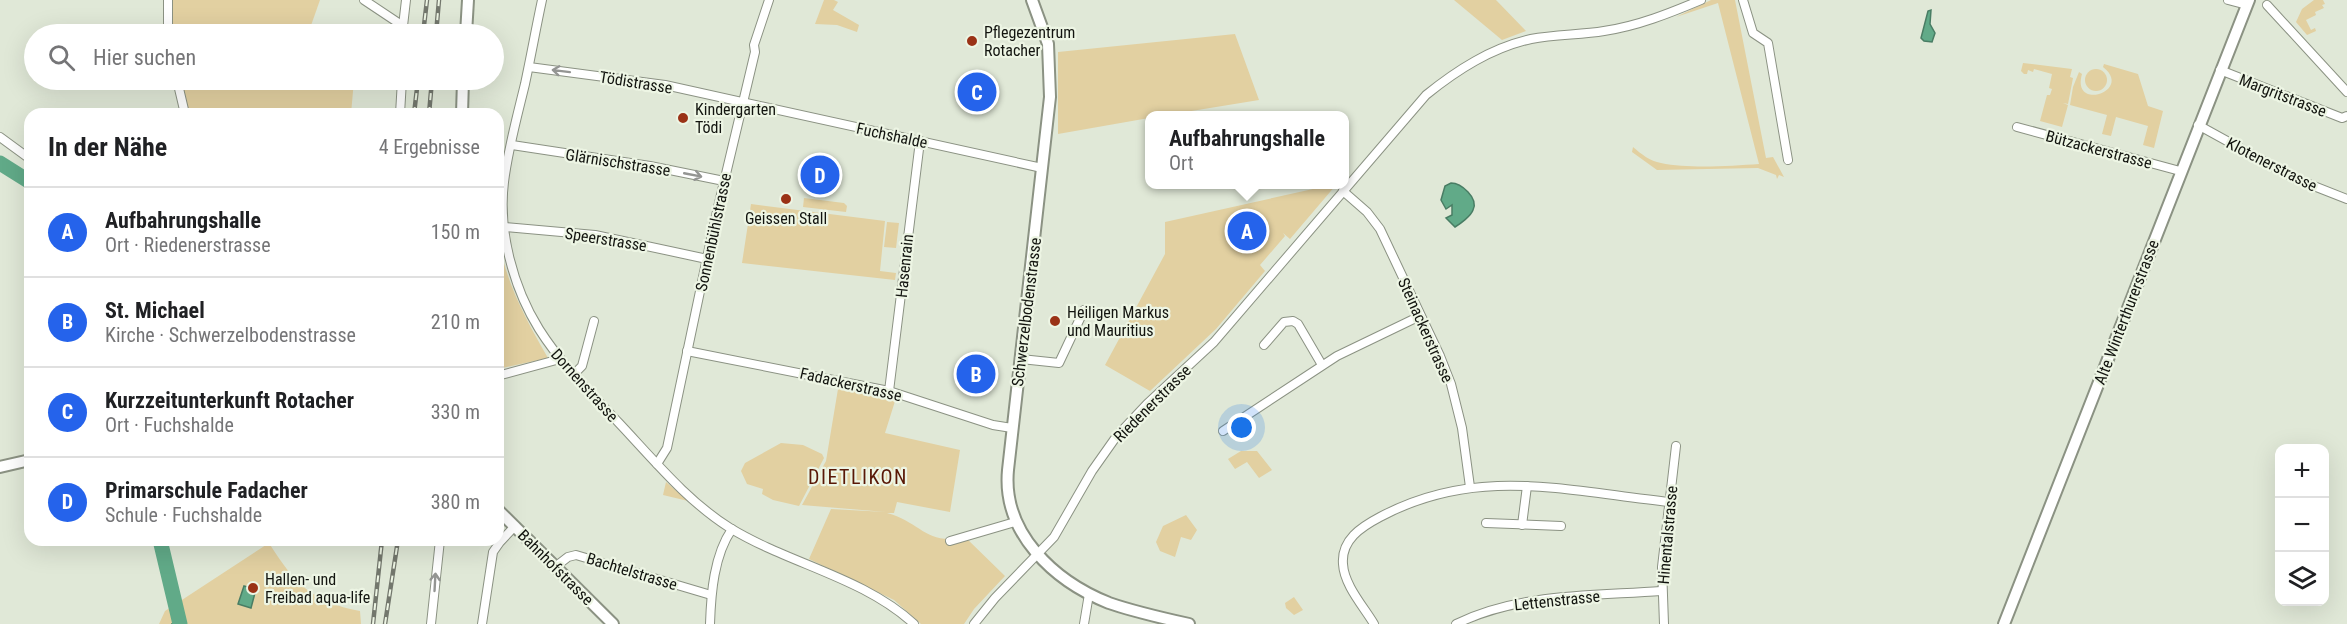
<!DOCTYPE html>
<html lang="de">
<head>
<meta charset="utf-8">
<style>
  body { margin:0; font-family:"Roboto Condensed",sans-serif; background:#f6f6f6; color:#202124 }
  .controls { position:absolute; right:18px; bottom:18px; display:grid; overflow:hidden; border-radius:12px; box-shadow:0 6px 24px #0002 }
  .controls button { width:54px; height:54px; display:grid; place-items:center; padding:0; border:0; border-bottom:2px solid #e0e0e0; background:#fff; color:#202124; font:30px sans-serif }
  .you { position:absolute; left:1242px; top:428px; width:21px; height:21px; margin:-15px; border:4px solid #fff; border-radius:50%; background:#1a73e8; box-shadow:0 0 0 9px #1a73e833 }
  .badge { display:grid; place-items:center; width:39px; height:39px; border-radius:50%; background:#2563eb; color:#fff; font-size:20px; font-weight:700 }
  .pin { position:absolute; translate:-50% -50%; border:3px solid #fff; box-shadow:0 2px 6px #0006 }
  .popup { position:absolute; left:1145px; top:111px; width:204px; height:78px; box-sizing:border-box; display:grid; place-content:center; border-radius:12px; background:#fff; filter:drop-shadow(0 2px 4px #0005); font-size:20px; white-space:nowrap; color:#757577 }
  .popup b { font-size:22px; color:#202124 }
  .popup::after { content:''; position:absolute; left:50%; top:100%; margin-left:-12px; border:12px solid transparent; border-top-color:#fff }
  .list { margin:0; padding:0; list-style:none }
  h2 { display:flex; justify-content:space-between; align-items:center; height:78px; margin:0; padding:0 24px; font-size:26px }
  h2 small { font-size:20px; font-weight:400; color:#757577 }
  .list li { display:grid; grid-template-columns:39px 1fr auto; gap:18px; align-items:center; box-sizing:border-box; height:90px; padding:0 24px; border-top:2px solid #e0e0e0 }
  .list b { display:block; font-size:22px; white-space:nowrap }
  .list p { margin:0; font-size:20px; white-space:nowrap; color:#757577 }
  .list em { font-size:20px; font-style:normal; color:#757577 }
  .icon { flex:none; width:33px; height:33px; fill:none; stroke:currentColor; stroke-width:2; stroke-linecap:round; stroke-linejoin:round }
  .map { position:relative; flex:none; width:2347px; height:624px; overflow:hidden }
  .search { position:absolute; background:#fff; box-shadow:0 6px 24px #0002; left:24px; top:24px; width:480px; height:66px; display:flex; align-items:center; gap:15px; box-sizing:border-box; padding:0 21px; border-radius:33px; color:#757577; font-size:22px }
  .panel { position:absolute; background:#fff; box-shadow:0 6px 24px #0002; left:24px; top:108px; width:480px; height:438px; border-radius:18px }
  .map>svg:first-child { display:block }
  .green { fill:#e2d0a1 }
  .water { fill:#61aa88; stroke:#497d64; stroke-width:1.5 }
  .lines { fill:none; stroke-linecap:round; stroke-linejoin:round }
  .stream { stroke:#497d64; stroke-width:2 }
  .river { stroke:#61aa88; stroke-width:15 }
  .street-casing { stroke:#8b9283; stroke-width:10 }
  .secondary-casing { stroke:#8b9283; stroke-width:14 }
  .street { stroke:#fff; stroke-width:8 }
  .secondary { stroke:#fff; stroke-width:10 }
  .rail-casing { stroke:#73776d; stroke-width:4.5 }
  .rail { stroke:#edf5e4; stroke-width:2; stroke-dasharray:7; stroke-linecap:butt }
  .oneway { stroke:#949593 }
  .poi-dot { fill:#9a3216; stroke:#edf5e4; stroke-width:2 }
  .labels { text-anchor:middle; stroke-width:4.5; stroke-linejoin:round; paint-order:stroke }
  .poi-label { font-size:16px; fill:#12140f; stroke:#edf5e4; text-anchor:start }
  .street-label { font-size:16px; fill:#12140f; stroke:#edf5e4 }
  .quarter-label { font-size:20px; letter-spacing:1.5px; fill:#591806; stroke:#edf5e4 }
</style>
</head>
<body>
<div class="map">
<svg width="2347" height="624" viewBox="0 0 2347 624">
  <rect width="100%" height="100%" fill="#e0e8d7"/>
  <g class="green">
    <polygon points="168,0 320,0 308,34 168,34"/>
    <polygon points="824,0 834,0 838,2 833,10 859,25 857,32 837,25 815,24"/>
    <polygon points="1454,0 1496,0 1526,31 1502,40"/>
    <path d="M1711 0H1735L1766 158 1773 157 1784 177 1779 175 1777 179 1776 175 1758 168 1657 170 1632 152 1633 147C1641 154 1650 161 1661 163 1689 169 1730 166 1759 164L1718 3 1676 17Z"/>
    <polygon points="2314,0 2323,0 2325,4 2322,5 2324,8 2315,12 2316,15 2306,20 2311,30 2315,28 2316,31 2307,35 2296,22 2302,9"/>
    <polygon points="1235,34 1259,100 1167,115 1150,116 1149,118 1058,134 1058,52"/>
    <polygon points="2023,63 2072,69 2070,77 2073,78 2068,104 2063,103 2068,105 2062,127 2040,121 2047,95 2050,95 2052,89 2049,88 2052,74 2034,69 2033,72 2028,70 2027,74 2024,74 2021,71"/>
    <path d="M2104 64 2138 74 2148 106 2163 111 2154 148 2143 145 2148 126 2116 117 2111 136 2102 134 2107 115 2070 105 2073 87 2079 72 2082 74C2071 112 2134 91 2103 67Z"/>
    <circle cx="2096" cy="80" r="11"/>
    <polygon points="177,80 354,80 351,114 185,114"/>
    <polygon points="1331,185 1336,185 1290,239 1283,233 1285,236 1260,265 1265,271 1216,329 1150,391 1105,365 1165,254 1165,222"/>
    <polygon points="804,198 844,203 847,206 846,212 803,207"/>
    <polygon points="751,204 885,221 880,271 896,273 895,280 742,263"/>
    <polygon points="887,222 899,223 896,248 884,247"/>
    <path d="M498 236C505 281 525 318 548 358L498 369Z"/>
    <path d="M841 384 896 398 885 433 960 450 950 512 897 502 894 513H887C921 522 926 546 965 537L1005 576 974 609 964 624H921L894 600 809 559 831 509 886 512 802 505 826 461 838 389Z"/>
    <polygon points="781,443 803,445 822,454 824,458 799,506 773,500 762,494 763,489 747,484 741,471 745,463"/>
    <polygon points="1241,451 1257,451 1272,470 1259,478 1247,462 1235,469 1228,459"/>
    <polygon points="666,482 688,501 663,495"/>
    <polygon points="1186,515 1197,530 1191,540 1181,537 1175,557 1160,551 1156,542 1163,526"/>
    <path d="M269 543C294 583 312 602 360 611L361 624H159L165 611Z"/>
    <polygon points="1294,597 1303,610 1294,615 1286,608 1285,603"/>
  </g>
  <g class="water">
    <polygon points="1931,10 1930,24 1935,33 1932,42 1924,41 1921,38 1928,11"/>
    <path d="M1451 183C1461 183 1479 198 1473 210 1471 216 1460 224 1455 227L1446 218 1452 215V205L1446 209 1441 200 1445 186Z"/>
    <polygon points="244,586 256,589 251,608 238,604"/>
  </g>
  <g class="lines">
    <polyline class="stream" points="172,624 179,620"/>
    <g class="river">
      <polyline points="0,163 30,182"/>
      <polyline points="160,540 180,624"/>
    </g>
    <g class="street-casing">
      <g id="street">
        <polyline points="364,0 403,26"/>
        <path d="M542 0C536 28 531 56 525 84 517 117 508 149 504 182 498 231 513 287 539 329 561 364 591 393 618 422 653 459 687 501 730 528 789 564 863 577 914 624"/>
        <polyline points="1743,0 1753,33 1768,43 1788,160"/>
        <polyline points="2228,0 2247,5"/>
        <polyline points="2267,5 2347,92"/>
        <polyline points="168,34 168,0"/>
        <polyline points="404,34 403,26 406,0"/>
        <polyline points="529,67 665,85 1042,168"/>
        <polyline points="2220,70 2342,118 2347,116"/>
        <polyline points="177,80 185,114"/>
        <polyline points="400,114 402,80"/>
        <polyline points="2198,125 2296,179 2347,199"/>
        <polyline points="2017,127 2180,171"/>
        <polyline points="0,137 30,159"/>
        <polyline points="512,145 650,166 724,181"/>
        <polyline points="1343,191 1367,212 1380,229 1440,356 1451,384 1462,428 1470,487"/>
        <polyline points="505,227 595,235 707,259"/>
        <polyline points="1264,345 1284,322 1293,321 1298,324 1322,365"/>
        <polyline points="687,351 889,391 993,425 1012,428"/>
        <polyline points="1021,359 1059,363 1084,310"/>
        <polyline points="574,374 582,366 594,321"/>
        <polyline points="501,375 560,359"/>
        <polyline points="889,391 920,141"/>
        <polyline points="1223,431 1337,356 1420,316"/>
        <polyline points="657,464 667,448 715,220 755,52 754,45 769,0"/>
        <polyline points="1486,523 1561,526"/>
        <polyline points="1522,525 1527,486"/>
        <polyline points="950,541 1015,522"/>
        <polyline points="555,567 568,557 576,555 711,595"/>
        <polyline points="431,624 440,540"/>
        <polyline points="482,624 493,552 500,542 515,526"/>
        <path d="M710 624C711 593 714 555 732 529"/>
        <path d="M974 624 995 598 1054 537 1092 471 1116 437 1147 404 1214 342 1426 95C1457 70 1491 48 1531 39 1555 34 1580 35 1604 31 1638 26 1670 13 1701 0"/>
        <polyline points="1084,624 1089,594"/>
        <path d="M1374 624C1364 607 1344 585 1343 564 1341 540 1361 527 1380 517 1477 465 1566 491 1669 502"/>
        <path d="M1456 624C1519 593 1593 596 1661 591"/>
        <polyline points="1664,624 1662,567 1676,446"/>
      </g>
    </g>
    <g class="secondary-casing">
      <g id="secondary">
        <path d="M1032 0 1048 44 1050 97 1008 470C1002 533 1054 581 1109 603 1135 612 1162 618 1189 624"/>
        <polyline points="466,34 468,0"/>
        <polyline points="462,114 463,80"/>
        <polyline points="0,467 30,460"/>
        <polyline points="498,510 613,624"/>
        <polyline points="2004,624 2249,0"/>
      </g>
    </g>
    <use href="#street" class="street"/>
    <use href="#secondary" class="secondary"/>
    <g class="rail-casing">
      <g id="rail">
        <polyline points="423,34 427,0"/>
        <polyline points="436,34 439,0"/>
        <polyline points="414,114 418,80"/>
        <polyline points="429,114 432,80"/>
        <polyline points="373,624 382,540"/>
        <polyline points="385,624 398,540"/>
      </g>
    </g>
    <use href="#rail" class="rail"/>
  </g>
  <defs><path id="oneway-shaft" d="M-6 0H5M1.5-3L5.5 0L1.5 3" fill="none" stroke-width="1.6" stroke-linecap="round" stroke-linejoin="round" transform="scale(1.5)"/></defs>
  <g class="oneway">
    <use href="#oneway-shaft" transform="translate(561 71) rotate(-173)"/>
    <use href="#oneway-shaft" transform="translate(693 175) rotate(11)"/>
    <use href="#oneway-shaft" transform="translate(435 582) rotate(-87)"/>
  </g>
  <g class="poi-dot">
    <circle cx="972" cy="41" r="6"/>
    <circle cx="683" cy="118" r="6"/>
    <circle cx="786" cy="199" r="6"/>
    <circle cx="1055" cy="321" r="6"/>
    <circle cx="253" cy="588" r="6"/>
  </g>
  <g class="labels">
    <g class="poi-label">
      <text x="984" y="38">Pflegezentrum<tspan x="984" dy="18">Rotacher</tspan></text>
      <text x="695" y="115">Kindergarten<tspan x="695" dy="18">Tödi</tspan></text>
      <text x="786" y="224" text-anchor="middle">Geissen Stall</text>
      <text x="1067" y="318">Heiligen Markus<tspan x="1067" dy="18">und Mauritius</tspan></text>
      <text x="265" y="585">Hallen- und<tspan x="265" dy="18">Freibad aqua-life</tspan></text>
    </g>
    <g class="street-label">
      <text transform="translate(636 82) rotate(9)" y="6">Tödistrasse</text>
      <text transform="translate(2283 95) rotate(21)" y="6">Margritstrasse</text>
      <text transform="translate(892 135) rotate(12)" y="6">Fuchshalde</text>
      <text transform="translate(2099 149) rotate(15)" y="6">Bützackerstrasse</text>
      <text transform="translate(618 162) rotate(9)" y="6">Glärnischstrasse</text>
      <text transform="translate(2272 164) rotate(27)" y="6">Klotenerstrasse</text>
      <text transform="translate(713 232) rotate(-78)" y="6">Sonnenbühlstrasse</text>
      <text transform="translate(606 239) rotate(9)" y="6">Speerstrasse</text>
      <text transform="translate(904 266) rotate(-84)" y="6">Hasenrain</text>
      <text transform="translate(1026 312) rotate(-83)" y="6">Schwerzelbodenstrasse</text>
      <text transform="translate(2126 312) rotate(-69)" y="6">Alte Winterthurerstrasse</text>
      <text transform="translate(1426 330) rotate(66)" y="6">Steinackerstrasse</text>
      <text transform="translate(851 384) rotate(13)" y="6">Fadackerstrasse</text>
      <text transform="translate(585 385) rotate(48)" y="6">Dornenstrasse</text>
      <text transform="translate(1152 403) rotate(-45)" y="6">Riedenerstrasse</text>
      <text transform="translate(1667 535) rotate(-85)" y="6">Hinentalstrasse</text>
      <text transform="translate(556 567) rotate(45)" y="6">Bahnhofstrasse</text>
      <text transform="translate(632 571) rotate(17)" y="6">Bachtelstrasse</text>
      <text transform="translate(1557 600) rotate(-6)" y="6">Lettenstrasse</text>
    </g>
    <g class="quarter-label">
      <text x="858" y="484">DIETLIKON</text>
    </g>
  </g>
</svg>
<div class="controls">
<button>+</button>
<button>−</button>
<button><svg class="icon" aria-label="layers" viewBox="0 0 24 24"><path d="M12 4l9 5-9 5-9-5zM3 14l9 5 9-5"/></svg></button>
</div>
<div class="you"></div>
<div class="pin badge" style="left:1247px;top:231px">A</div>
<div class="popup"><b>Aufbahrungshalle</b>Ort</div>
<div class="pin badge" style="left:976px;top:374px">B</div>
<div class="pin badge" style="left:977px;top:92px">C</div>
<div class="pin badge" style="left:820px;top:175px">D</div>
<div class="search"><svg class="icon" aria-label="search" viewBox="0 0 24 24"><circle cx="10" cy="10" r="6"/><path d="M15 15l6 6"/></svg>Hier suchen</div>
<section class="panel">
<h2>In der Nähe<small>4 Ergebnisse</small></h2>
<ul class="list">
<li><span class="badge">A</span><div><b>Aufbahrungshalle</b><p>Ort · Riedenerstrasse</p></div><em>150 m</em></li>
<li><span class="badge">B</span><div><b>St. Michael</b><p>Kirche · Schwerzelbodenstrasse</p></div><em>210 m</em></li>
<li><span class="badge">C</span><div><b>Kurzzeitunterkunft Rotacher</b><p>Ort · Fuchshalde</p></div><em>330 m</em></li>
<li><span class="badge">D</span><div><b>Primarschule Fadacher</b><p>Schule · Fuchshalde</p></div><em>380 m</em></li>
</ul>
</section>
</div>
</body>
</html>
